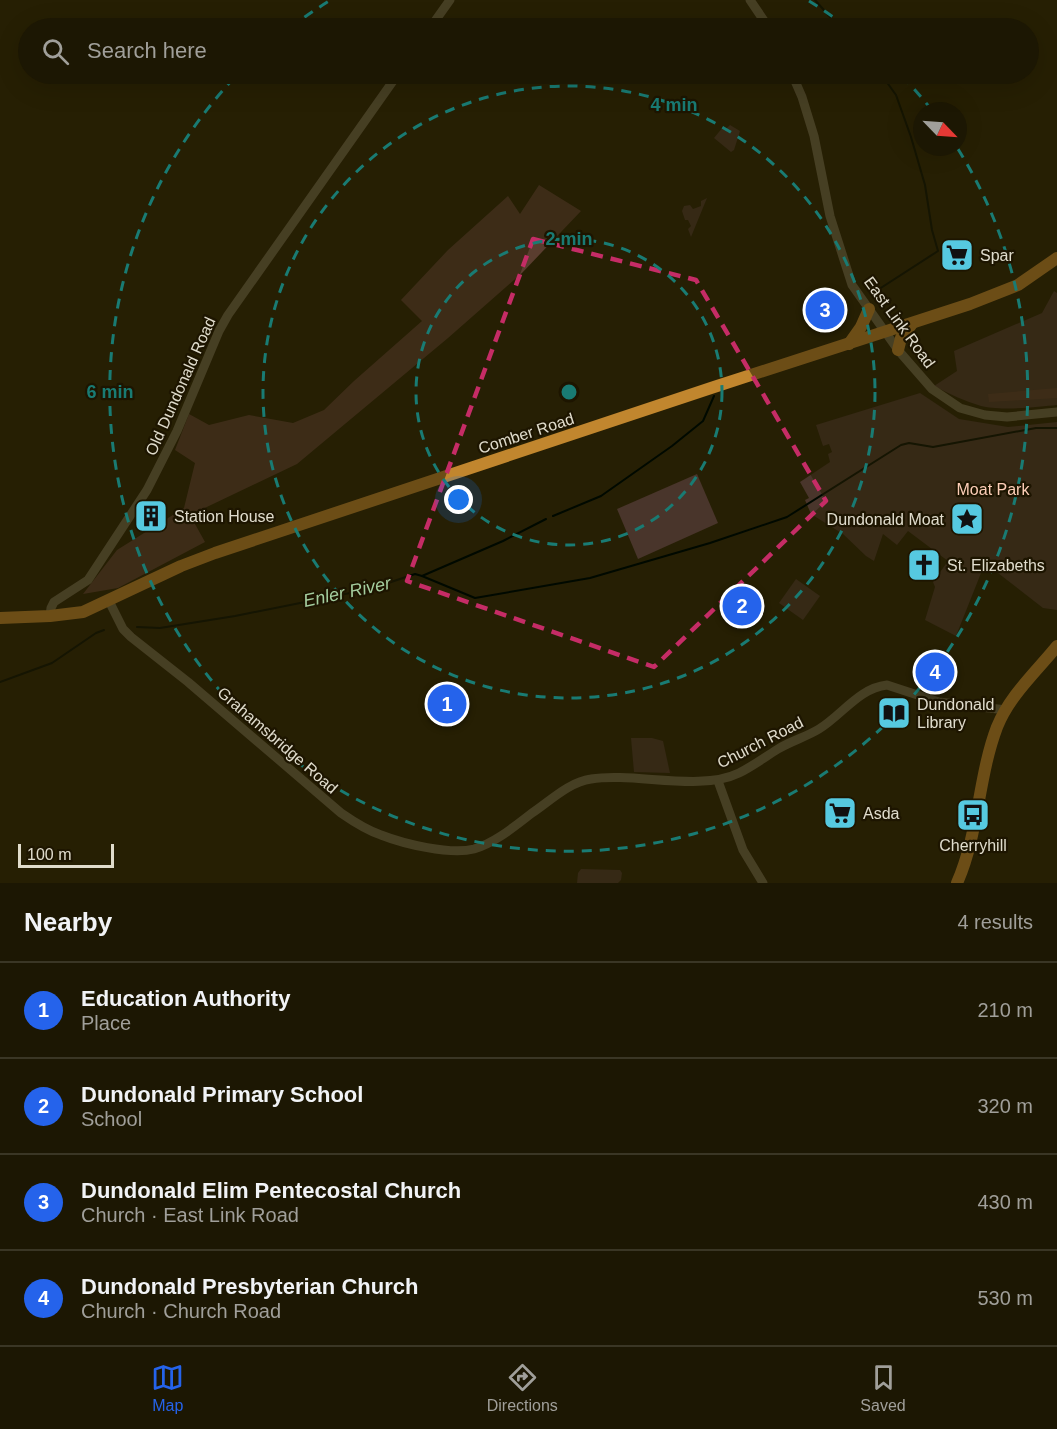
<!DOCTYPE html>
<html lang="en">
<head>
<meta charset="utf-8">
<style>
  body { margin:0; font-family:Helvetica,sans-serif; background:#25200d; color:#f1f3f6 }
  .compass { position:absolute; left:913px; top:102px; width:54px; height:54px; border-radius:50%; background:#1c1703; box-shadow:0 6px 24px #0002; rotate:115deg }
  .scale { position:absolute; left:18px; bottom:15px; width:96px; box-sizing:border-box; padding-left:6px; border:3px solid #e0dccc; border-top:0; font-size:16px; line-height:21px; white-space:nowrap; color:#e0dccc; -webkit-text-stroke:4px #1d1500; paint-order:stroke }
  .you { position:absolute; left:459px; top:500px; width:21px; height:21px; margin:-15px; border:4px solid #fff; border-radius:50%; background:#1a73e8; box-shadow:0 0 0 9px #1a73e833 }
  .badge { display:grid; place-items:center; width:39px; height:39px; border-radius:50%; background:#2563eb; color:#fff; font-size:20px; font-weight:700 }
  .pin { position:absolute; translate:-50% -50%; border:3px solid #fff; box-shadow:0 2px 6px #0006 }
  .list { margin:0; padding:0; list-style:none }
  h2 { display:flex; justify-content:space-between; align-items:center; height:78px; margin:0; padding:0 24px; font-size:26px }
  h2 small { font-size:20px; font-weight:400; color:#a09f9a }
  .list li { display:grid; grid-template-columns:39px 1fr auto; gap:18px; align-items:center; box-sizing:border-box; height:96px; padding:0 24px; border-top:2px solid #3a3625 }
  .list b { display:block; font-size:22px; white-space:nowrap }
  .list p { margin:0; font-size:20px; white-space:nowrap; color:#a09f9a }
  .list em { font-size:20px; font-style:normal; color:#a09f9a }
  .icon { flex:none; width:33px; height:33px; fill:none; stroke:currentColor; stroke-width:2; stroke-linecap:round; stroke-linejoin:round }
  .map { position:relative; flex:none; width:1057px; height:883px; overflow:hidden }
  .search { position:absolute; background:#1c1703; box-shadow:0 6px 24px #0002; left:18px; right:18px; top:18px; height:66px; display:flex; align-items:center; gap:15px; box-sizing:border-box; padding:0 21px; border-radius:33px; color:#a09f9a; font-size:22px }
  .sheet { height:462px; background:#1c1703 }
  nav { display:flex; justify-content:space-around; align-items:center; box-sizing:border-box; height:84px; border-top:2px solid #3a3625; background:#1c1703; font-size:16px; color:#a09f9a }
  nav a { display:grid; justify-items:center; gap:3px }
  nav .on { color:#2563eb }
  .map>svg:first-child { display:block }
  .green { fill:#49352b }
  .forest { fill:#5a3d2f }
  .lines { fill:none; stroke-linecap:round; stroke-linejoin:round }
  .stream { stroke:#000900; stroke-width:2 }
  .tertiary { stroke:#6e664a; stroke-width:9 }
  .trunk { stroke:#c1862e; stroke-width:12 }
  .marked { fill:none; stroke:#c52c66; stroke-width:4.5; stroke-dasharray:12 8; stroke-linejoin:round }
  .ring { fill:none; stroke:#197b73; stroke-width:3; stroke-dasharray:10 8 }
  .labels { text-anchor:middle; stroke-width:4.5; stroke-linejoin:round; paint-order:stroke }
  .poi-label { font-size:16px; fill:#e0dccc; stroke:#1d1500; text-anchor:start }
  .street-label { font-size:16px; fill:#e0dccc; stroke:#1d1500 }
  .park-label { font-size:16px; fill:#fdceb7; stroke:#1d1500 }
  .water-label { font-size:18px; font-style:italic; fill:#a4cd9e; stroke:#1d1500 }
  .centre { fill:#197b73; stroke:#1d1500; stroke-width:3 }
  .ring-label { font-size:18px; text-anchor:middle; font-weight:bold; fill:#197b73; stroke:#1d1500; stroke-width:4.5; stroke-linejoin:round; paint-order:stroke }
</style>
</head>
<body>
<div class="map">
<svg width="1057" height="883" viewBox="0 0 1057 883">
  <rect width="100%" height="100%" fill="#261f04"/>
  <g class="green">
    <polygon points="730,125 740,131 734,150 731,152 714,138 723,127 726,129"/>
    <polygon points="707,198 691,237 688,229 691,226 688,220 685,220 682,211 684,206 690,205 693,209 701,206 701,201"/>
    <path d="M1054 291 1057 293V405C1039 407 998 411 981 406 965 401 949 394 934 386L957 371 954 351 1042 313Z"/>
    <polygon points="920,393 959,419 1008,427 1057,422 1057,610 1043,608 985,563 956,636 925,620 935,587 933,582 948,561 908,531 897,545 883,534 874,561 866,556 843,534 811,514 805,500 809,498 800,482 830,462 828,454 832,452 829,444 823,446 816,425"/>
    <polygon points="697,474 718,523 638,559 617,509"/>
    <polygon points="796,579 820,596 803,620 779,603"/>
    <polygon points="631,738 652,738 663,741 670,773 634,772"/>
    <polygon points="581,869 620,870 622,873 621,880 618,883 577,883 578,873"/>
  </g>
  <g class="forest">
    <polygon points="539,185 581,211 522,273 448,338 297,464 190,515 205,542 118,588 83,594 117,550 184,508 195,463 175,450 189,414 209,425 249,415 293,423 324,410 354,381 422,321 401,300 448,250 508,196 520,214"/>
    <polygon points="1057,388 1057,398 989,402 988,394"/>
  </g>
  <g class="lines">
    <g class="stream">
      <polyline points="815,0 840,28"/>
      <polyline points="873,293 938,251 932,230 925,185 911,137 896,95 881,74"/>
      <polyline points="553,516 601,496 672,446 703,421 714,396"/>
      <polyline points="422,576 475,598 590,578 710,543 787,517 901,445 909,443 933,447 1036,428 1057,428"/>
      <polyline points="137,627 160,628 235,616 370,589 415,574 422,576 503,541 546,519"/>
      <polyline points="0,682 52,663 96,633 104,630"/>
    </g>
    <g class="tertiary">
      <polyline points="750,0 769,28"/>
      <polyline points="430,28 450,0"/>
      <polyline points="792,74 802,97 814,136 830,216 852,285 898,350 932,389 960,408 985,415 1007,417 1057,412"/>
      <path d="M109 601 123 629 131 637 188 682 341 813C354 822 366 830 381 835 404 844 450 855 474 849 495 843 515 826 532 813 550 801 569 782 591 779 635 772 700 792 739 773 753 766 765 757 778 749 791 741 806 737 819 729 842 715 859 688 887 685L939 702 1006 710"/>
      <polyline points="50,616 51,608 54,602 88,580 147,490 177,431 219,331 228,315 398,74"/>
      <polyline points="718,781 743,850 763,883"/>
    </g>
    <g class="trunk">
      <polyline points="849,344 861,327 869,309"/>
      <polyline points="898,350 901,338 911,325"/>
      <polyline points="0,618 50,616 83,612 181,566 215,553 714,387 970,304 1018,285 1057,258"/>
      <path d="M957 883C979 833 978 777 997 727 1010 695 1036 672 1057 646"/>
    </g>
  </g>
  <path d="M0 0H1057V883H0ZM533 239 696 280 826 501 654 667 407 581Z" fill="#261f04" fill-opacity=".55" fill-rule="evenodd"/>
  <path class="marked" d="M533 239 696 280 826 501 654 667 407 581Z"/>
  <g class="ring">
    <circle cx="569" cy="392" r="153"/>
    <circle cx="569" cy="392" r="306"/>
    <path d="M290 28A459 459 0 0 1 329 1M809 1A459 459 0 0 1 848 28M902 76A459 459 0 0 1 931 109M958 149A459 459 0 1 1 236 76"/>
  </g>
  <defs>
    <g id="supermarket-square" transform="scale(1.725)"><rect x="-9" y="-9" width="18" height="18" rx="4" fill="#56c9e0" stroke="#1d1500"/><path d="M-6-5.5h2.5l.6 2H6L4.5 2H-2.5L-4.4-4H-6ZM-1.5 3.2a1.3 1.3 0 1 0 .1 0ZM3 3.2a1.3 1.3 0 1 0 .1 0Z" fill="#111"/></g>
    <g id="building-square" transform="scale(1.725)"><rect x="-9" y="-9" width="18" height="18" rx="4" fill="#56c9e0" stroke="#1d1500"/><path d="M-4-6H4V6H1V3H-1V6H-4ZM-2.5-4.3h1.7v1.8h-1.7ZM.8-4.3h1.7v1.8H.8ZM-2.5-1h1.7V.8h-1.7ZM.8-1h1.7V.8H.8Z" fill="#111"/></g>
    <g id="sight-square" transform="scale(1.725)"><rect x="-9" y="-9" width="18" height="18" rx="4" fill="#56c9e0" stroke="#1d1500"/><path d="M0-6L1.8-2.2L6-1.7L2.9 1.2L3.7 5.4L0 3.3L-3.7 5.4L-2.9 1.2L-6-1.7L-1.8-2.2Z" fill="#111"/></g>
    <g id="church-square" transform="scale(1.725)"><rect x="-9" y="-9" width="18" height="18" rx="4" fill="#56c9e0" stroke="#1d1500"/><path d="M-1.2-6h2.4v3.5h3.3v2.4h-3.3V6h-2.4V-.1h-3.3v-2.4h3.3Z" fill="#111"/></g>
    <g id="library-square" transform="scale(1.725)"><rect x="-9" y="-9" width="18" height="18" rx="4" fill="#56c9e0" stroke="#1d1500"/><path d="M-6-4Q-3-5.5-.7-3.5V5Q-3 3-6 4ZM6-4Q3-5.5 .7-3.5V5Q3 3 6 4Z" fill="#111"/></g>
    <g id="bus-square" transform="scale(1.725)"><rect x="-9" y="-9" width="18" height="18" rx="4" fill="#56c9e0" stroke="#1d1500"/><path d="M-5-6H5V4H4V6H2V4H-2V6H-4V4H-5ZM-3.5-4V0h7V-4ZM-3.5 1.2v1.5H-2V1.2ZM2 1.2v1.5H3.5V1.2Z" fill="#111"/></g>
  </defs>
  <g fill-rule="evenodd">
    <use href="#supermarket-square" x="957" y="255"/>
    <use href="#building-square" x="151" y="516"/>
    <use href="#sight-square" x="967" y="519"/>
    <use href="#church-square" x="924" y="565"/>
    <use href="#library-square" x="894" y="713"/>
    <use href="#supermarket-square" x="840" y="813"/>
    <use href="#bus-square" x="973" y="815"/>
  </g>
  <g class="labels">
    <g class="poi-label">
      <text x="980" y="261">Spar</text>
      <text x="174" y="522">Station House</text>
      <text x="944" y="525" text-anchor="end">Dundonald Moat</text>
      <text x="947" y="571">St. Elizabeths</text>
      <text x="917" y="710">Dundonald<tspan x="917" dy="18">Library</tspan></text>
      <text x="863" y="819">Asda</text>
      <text x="973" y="851" text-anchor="middle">Cherryhill</text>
    </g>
    <g class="street-label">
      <text transform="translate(900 322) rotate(54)" y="6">East Link Road</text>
      <text transform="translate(180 386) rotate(-66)" y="6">Old Dundonald Road</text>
      <text transform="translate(526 433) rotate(-18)" y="6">Comber Road</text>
      <text transform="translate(278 740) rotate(41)" y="6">Grahamsbridge Road</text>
      <text transform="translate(760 742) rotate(-27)" y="6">Church Road</text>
    </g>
    <g class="park-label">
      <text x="993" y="495">Moat Park</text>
    </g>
    <g class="water-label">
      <text transform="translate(347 592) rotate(-12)" y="6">Enler River</text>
    </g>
  </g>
  <circle cx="569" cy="392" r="9" class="centre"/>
  <g class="ring-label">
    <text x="674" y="111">4 min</text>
    <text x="569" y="245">2 min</text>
    <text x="110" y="398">6 min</text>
  </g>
</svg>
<svg class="compass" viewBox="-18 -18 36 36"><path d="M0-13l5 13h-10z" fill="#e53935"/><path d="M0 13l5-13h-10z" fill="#a09f9a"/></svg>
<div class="scale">100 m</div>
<div class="you"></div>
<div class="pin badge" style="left:447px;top:704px">1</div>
<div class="pin badge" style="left:742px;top:606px">2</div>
<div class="pin badge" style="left:825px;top:310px">3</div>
<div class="pin badge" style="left:935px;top:672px">4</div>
<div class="search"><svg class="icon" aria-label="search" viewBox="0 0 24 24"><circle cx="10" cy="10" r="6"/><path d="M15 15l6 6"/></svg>Search here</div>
</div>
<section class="sheet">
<h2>Nearby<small>4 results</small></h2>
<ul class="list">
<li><span class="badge">1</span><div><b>Education Authority</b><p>Place</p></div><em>210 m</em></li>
<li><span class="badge">2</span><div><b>Dundonald Primary School</b><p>School</p></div><em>320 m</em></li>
<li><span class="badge">3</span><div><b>Dundonald Elim Pentecostal Church</b><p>Church · East Link Road</p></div><em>430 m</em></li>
<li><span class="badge">4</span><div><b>Dundonald Presbyterian Church</b><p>Church · Church Road</p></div><em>530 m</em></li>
</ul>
</section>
<nav>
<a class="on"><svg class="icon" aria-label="map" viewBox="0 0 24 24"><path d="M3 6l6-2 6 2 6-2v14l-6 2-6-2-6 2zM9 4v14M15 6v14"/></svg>Map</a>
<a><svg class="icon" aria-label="directions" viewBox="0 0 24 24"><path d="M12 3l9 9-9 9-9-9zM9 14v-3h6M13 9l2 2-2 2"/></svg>Directions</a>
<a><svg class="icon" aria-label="saved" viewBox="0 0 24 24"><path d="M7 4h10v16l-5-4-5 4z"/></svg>Saved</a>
</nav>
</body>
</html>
